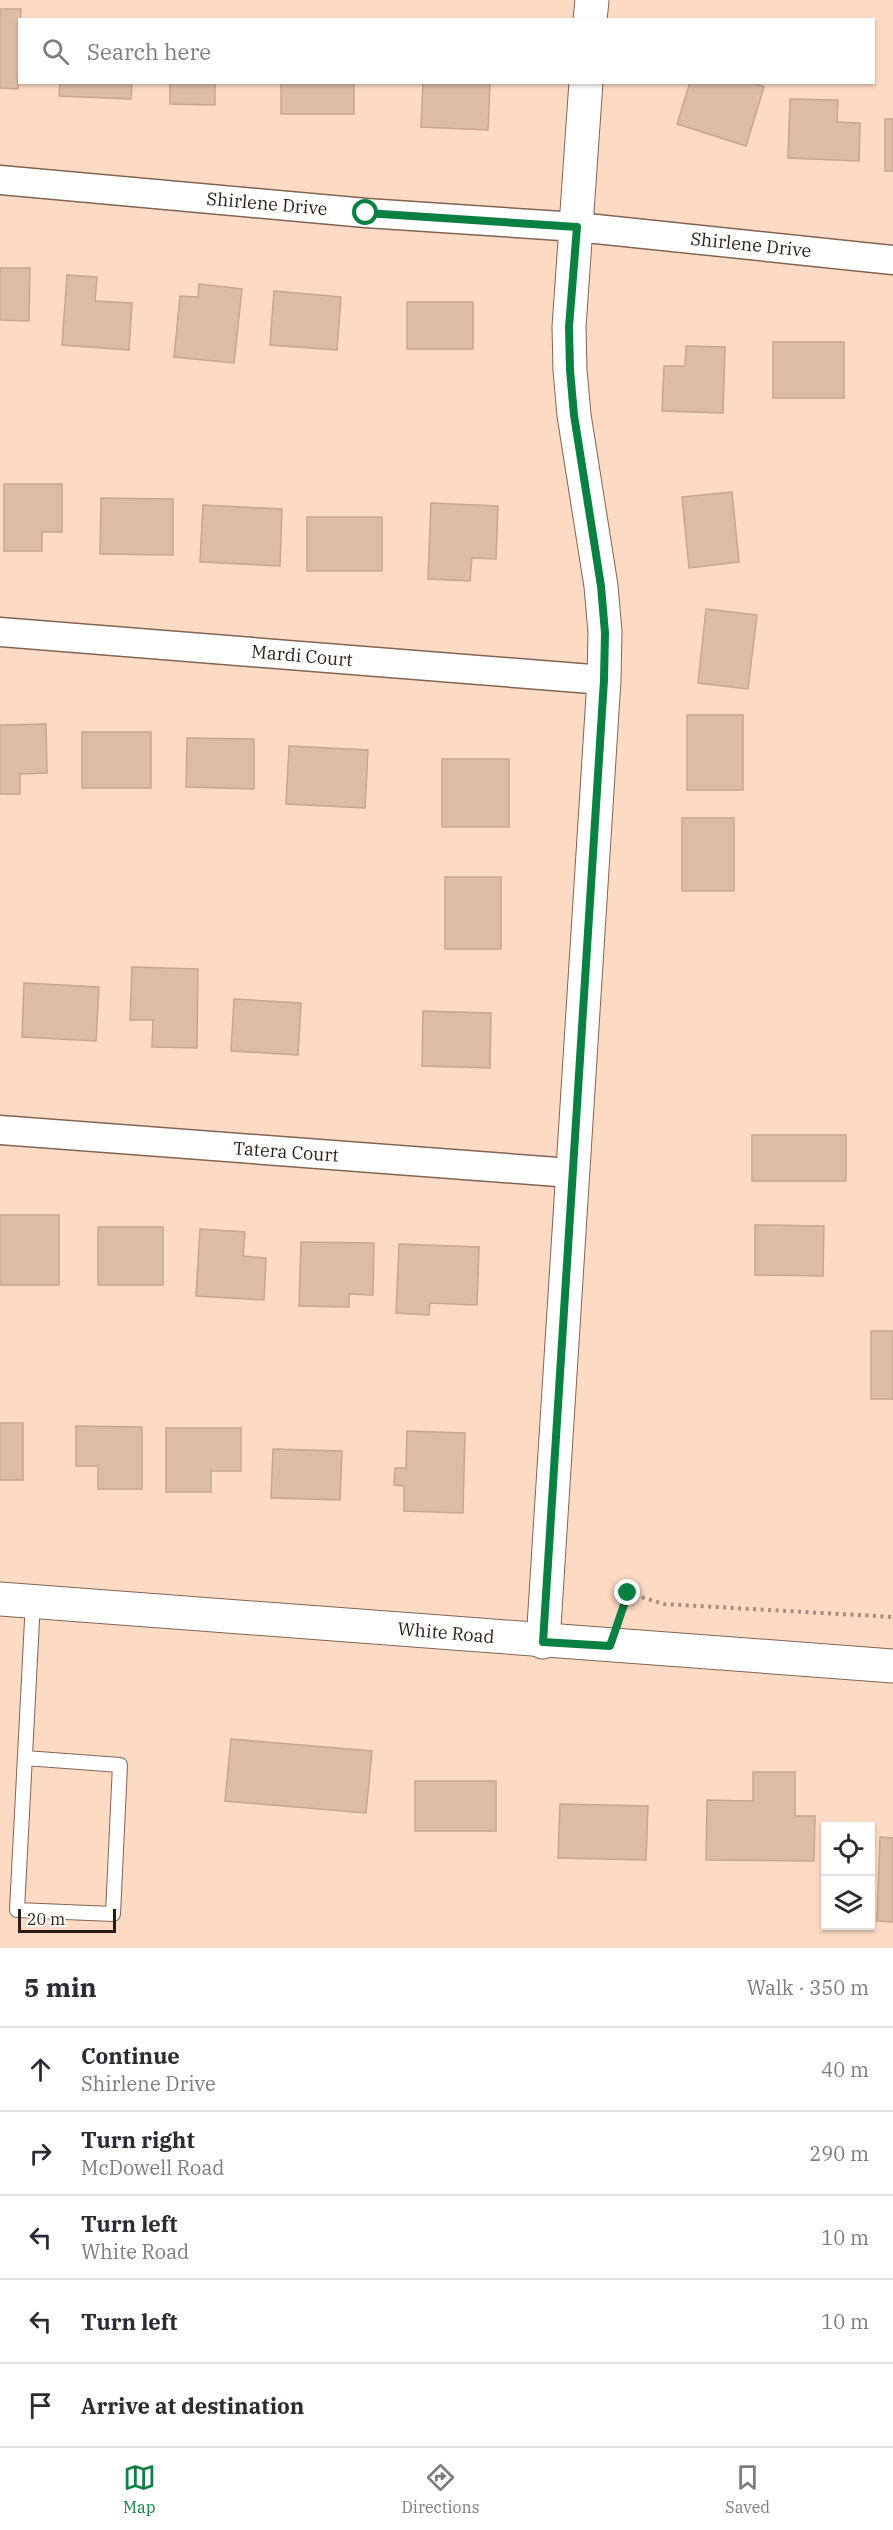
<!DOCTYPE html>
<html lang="en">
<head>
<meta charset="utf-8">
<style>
  body { margin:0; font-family:"IBM Plex Serif",serif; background:#f2f2f3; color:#2b2b33 }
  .controls { position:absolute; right:18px; bottom:18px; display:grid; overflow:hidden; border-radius:0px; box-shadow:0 2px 4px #0004 }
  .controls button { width:54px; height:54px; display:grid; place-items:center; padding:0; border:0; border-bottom:2px solid #e1e1e2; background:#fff; color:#2b2b33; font:30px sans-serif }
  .scale { position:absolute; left:18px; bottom:15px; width:98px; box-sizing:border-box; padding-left:6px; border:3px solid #2a1e15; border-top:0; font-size:16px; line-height:21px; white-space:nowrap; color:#2a1e15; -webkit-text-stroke:4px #fff; paint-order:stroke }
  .stop { position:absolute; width:18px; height:18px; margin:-14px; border:4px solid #0b8043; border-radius:50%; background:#fff }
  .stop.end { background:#0b8043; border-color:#fff; box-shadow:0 2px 6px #0008 }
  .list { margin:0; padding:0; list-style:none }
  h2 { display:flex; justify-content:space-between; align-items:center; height:78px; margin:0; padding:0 24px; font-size:26px }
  h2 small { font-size:20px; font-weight:400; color:#7c7c81 }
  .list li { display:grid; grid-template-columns:39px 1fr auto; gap:18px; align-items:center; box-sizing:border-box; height:84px; padding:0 24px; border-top:2px solid #e1e1e2 }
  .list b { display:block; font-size:22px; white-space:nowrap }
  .list p { margin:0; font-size:20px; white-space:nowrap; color:#7c7c81 }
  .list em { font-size:20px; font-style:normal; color:#7c7c81 }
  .icon { flex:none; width:33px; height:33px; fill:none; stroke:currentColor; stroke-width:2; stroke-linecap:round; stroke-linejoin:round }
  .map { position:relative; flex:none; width:893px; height:1948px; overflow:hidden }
  .search { position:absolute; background:#fff; box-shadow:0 2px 4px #0004; left:18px; right:18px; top:18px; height:66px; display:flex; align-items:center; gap:15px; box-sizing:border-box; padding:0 21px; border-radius:0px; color:#7c7c81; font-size:22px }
  .sheet { height:498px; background:#fff }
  nav { display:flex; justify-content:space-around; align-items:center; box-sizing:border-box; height:84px; border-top:2px solid #e1e1e2; background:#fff; font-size:16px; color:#7c7c81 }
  nav a { display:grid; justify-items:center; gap:3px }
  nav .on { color:#0b8043 }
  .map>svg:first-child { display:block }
  .building { fill:#dcbca4; stroke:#c5a68e; stroke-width:1.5 }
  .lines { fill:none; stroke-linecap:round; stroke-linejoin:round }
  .lane-casing { stroke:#836451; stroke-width:16 }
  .street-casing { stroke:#836451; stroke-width:31 }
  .secondary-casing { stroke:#836451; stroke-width:35 }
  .path { stroke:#a78d7c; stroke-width:4; stroke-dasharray:3 4.5; stroke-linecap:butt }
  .lane { stroke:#fff; stroke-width:14 }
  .street { stroke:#fff; stroke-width:28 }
  .secondary { stroke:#fff; stroke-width:33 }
  .route { stroke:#0b8043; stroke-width:8 }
  .labels { text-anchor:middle; stroke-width:5; stroke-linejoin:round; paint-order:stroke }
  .street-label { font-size:18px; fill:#2a1e15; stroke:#fff }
</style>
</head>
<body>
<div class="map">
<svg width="893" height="1948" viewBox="0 0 893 1948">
  <rect width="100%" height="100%" fill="#fddac4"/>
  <g class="building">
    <polygon points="0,9 21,9 18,89 0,88"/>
    <polygon points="60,82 132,82 131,99 59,96"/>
    <polygon points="170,82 241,82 215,83 215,105 170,104"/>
    <rect x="281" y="82" width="73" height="32"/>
    <polygon points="423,82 490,82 488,130 421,127"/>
    <polygon points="690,82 751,82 764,87 746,146 677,124"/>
    <polygon points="790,99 838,100 837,122 860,123 859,161 788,158"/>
    <rect x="885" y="119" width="8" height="52"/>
    <polygon points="0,268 30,268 29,321 0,320"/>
    <polygon points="67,275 97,277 95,301 132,303 129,350 62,345"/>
    <polygon points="199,284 242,289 234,363 174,357 180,296 198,297"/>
    <polygon points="274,291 341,297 337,350 270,345"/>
    <rect x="407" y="302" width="66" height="47"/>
    <rect x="773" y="342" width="71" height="56"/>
    <polygon points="686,346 725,347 723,413 662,411 664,366 685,366"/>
    <polygon points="4,484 62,484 62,532 42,532 42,551 4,551"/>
    <polygon points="732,492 739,562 689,568 682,497"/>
    <polygon points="101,498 173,499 173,555 100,554"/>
    <polygon points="431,503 498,506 496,559 472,558 470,581 428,579"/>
    <polygon points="203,505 282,509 280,566 200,562"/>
    <rect x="307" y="517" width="75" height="54"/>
    <polygon points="706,609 757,615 748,689 698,683"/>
    <rect x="687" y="715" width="56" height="75"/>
    <polygon points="46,724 47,773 20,774 20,794 0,794 0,725"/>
    <rect x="82" y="732" width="69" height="56"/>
    <polygon points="187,738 254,739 254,789 186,787"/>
    <polygon points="289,746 368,750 365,808 286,804"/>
    <rect x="442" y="759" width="67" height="68"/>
    <rect x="682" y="818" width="52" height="73"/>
    <rect x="445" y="877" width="56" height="72"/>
    <polygon points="132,967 198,969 197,1048 152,1047 153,1020 130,1020"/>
    <polygon points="24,983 99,987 96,1041 22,1037"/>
    <polygon points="234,999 301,1003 298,1055 231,1051"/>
    <polygon points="423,1011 491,1013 490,1068 422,1066"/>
    <rect x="752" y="1135" width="94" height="46"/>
    <rect x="0" y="1215" width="59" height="70"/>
    <polygon points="755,1225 824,1226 823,1276 755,1275"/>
    <rect x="98" y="1227" width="65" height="58"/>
    <polygon points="200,1229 245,1232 243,1256 266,1258 264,1300 196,1296"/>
    <polygon points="301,1242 374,1243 373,1295 349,1294 349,1307 299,1306"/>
    <polygon points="399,1244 479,1247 477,1305 430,1303 429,1315 396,1313"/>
    <rect x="871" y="1331" width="22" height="68"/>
    <rect x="0" y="1423" width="23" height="57"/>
    <polygon points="76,1426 142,1427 142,1489 98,1489 98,1466 76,1466"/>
    <polygon points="166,1428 241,1428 241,1471 211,1471 211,1492 166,1492"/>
    <polygon points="407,1431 465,1433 463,1513 404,1511 404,1486 394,1485 395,1468 406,1468"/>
    <polygon points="273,1449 342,1451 340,1500 271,1498"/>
    <polygon points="231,1739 372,1751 366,1813 225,1801"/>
    <polygon points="753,1772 795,1772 795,1816 815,1816 814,1861 706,1860 707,1800 753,1801"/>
    <rect x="415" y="1781" width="81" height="50"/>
    <polygon points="560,1804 648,1806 646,1860 558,1858"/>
    <polygon points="880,1837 893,1838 893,1922 877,1921"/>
  </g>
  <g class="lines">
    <g class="lane-casing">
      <polyline id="lane" points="25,1758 120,1765 113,1914 17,1910 33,1601"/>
    </g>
    <g class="street-casing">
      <g id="street">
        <polyline points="0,180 366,213 577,227 893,260"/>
        <polyline points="0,632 604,680"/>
        <polyline points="0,1130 571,1173"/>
      </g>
    </g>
    <g class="secondary-casing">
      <g id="secondary">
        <polyline points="590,20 592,0"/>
        <path d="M0 1599C298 1620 595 1645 893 1666"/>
        <polyline points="543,1642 604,680 605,632 601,586 574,415 570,370 569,327 586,82"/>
      </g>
    </g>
    <polyline class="path" points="621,1615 628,1593 664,1604 893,1617"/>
    <use href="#lane" class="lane"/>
    <use href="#street" class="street"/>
    <use href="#secondary" class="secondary"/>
  </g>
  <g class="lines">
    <polyline class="route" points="366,213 577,227 569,327 570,370 574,415 601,586 605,633 604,680 543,1642 610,1646 628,1593"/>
  </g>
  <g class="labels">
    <g class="street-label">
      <text transform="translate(267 204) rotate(5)" y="6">Shirlene Drive</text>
      <text transform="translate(751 245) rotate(6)" y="6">Shirlene Drive</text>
      <text transform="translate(302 656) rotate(5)" y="6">Mardi Court</text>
      <text transform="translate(286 1152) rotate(4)" y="6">Tatera Court</text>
      <text transform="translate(446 1633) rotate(5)" y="6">White Road</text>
    </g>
  </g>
</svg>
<div class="controls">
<button><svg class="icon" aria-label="locate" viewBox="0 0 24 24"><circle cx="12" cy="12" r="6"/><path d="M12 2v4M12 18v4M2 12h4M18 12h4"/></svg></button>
<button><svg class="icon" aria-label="layers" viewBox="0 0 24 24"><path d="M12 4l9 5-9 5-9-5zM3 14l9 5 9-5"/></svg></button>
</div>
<div class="scale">20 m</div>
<div class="stop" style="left:366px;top:213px"></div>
<div class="stop end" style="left:628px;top:1593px"></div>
<div class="search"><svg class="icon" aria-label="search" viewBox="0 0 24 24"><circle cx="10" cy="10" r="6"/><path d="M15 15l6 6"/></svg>Search here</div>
</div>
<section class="sheet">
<h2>5 min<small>Walk · 350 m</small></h2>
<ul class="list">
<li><svg class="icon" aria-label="ahead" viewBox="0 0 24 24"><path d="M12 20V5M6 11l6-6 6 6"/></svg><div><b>Continue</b><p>Shirlene Drive</p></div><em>40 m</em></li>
<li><svg class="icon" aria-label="right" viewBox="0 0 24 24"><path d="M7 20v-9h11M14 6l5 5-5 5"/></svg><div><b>Turn right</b><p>McDowell Road</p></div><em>290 m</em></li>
<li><svg class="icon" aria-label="left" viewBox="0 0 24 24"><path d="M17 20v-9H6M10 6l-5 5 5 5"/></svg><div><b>Turn left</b><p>White Road</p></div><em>10 m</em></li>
<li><svg class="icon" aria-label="left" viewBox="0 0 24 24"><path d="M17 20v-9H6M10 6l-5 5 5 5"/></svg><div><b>Turn left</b></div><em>10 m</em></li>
<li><svg class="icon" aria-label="arrive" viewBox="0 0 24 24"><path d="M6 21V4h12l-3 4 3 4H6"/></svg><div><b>Arrive at destination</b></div></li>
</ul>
</section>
<nav>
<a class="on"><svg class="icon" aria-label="map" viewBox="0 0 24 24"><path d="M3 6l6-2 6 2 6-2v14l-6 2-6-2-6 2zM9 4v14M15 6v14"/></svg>Map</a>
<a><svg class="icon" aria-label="directions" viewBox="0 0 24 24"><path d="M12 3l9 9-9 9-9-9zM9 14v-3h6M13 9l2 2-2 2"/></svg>Directions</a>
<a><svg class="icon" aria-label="saved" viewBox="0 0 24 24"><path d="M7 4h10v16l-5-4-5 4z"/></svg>Saved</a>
</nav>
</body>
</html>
